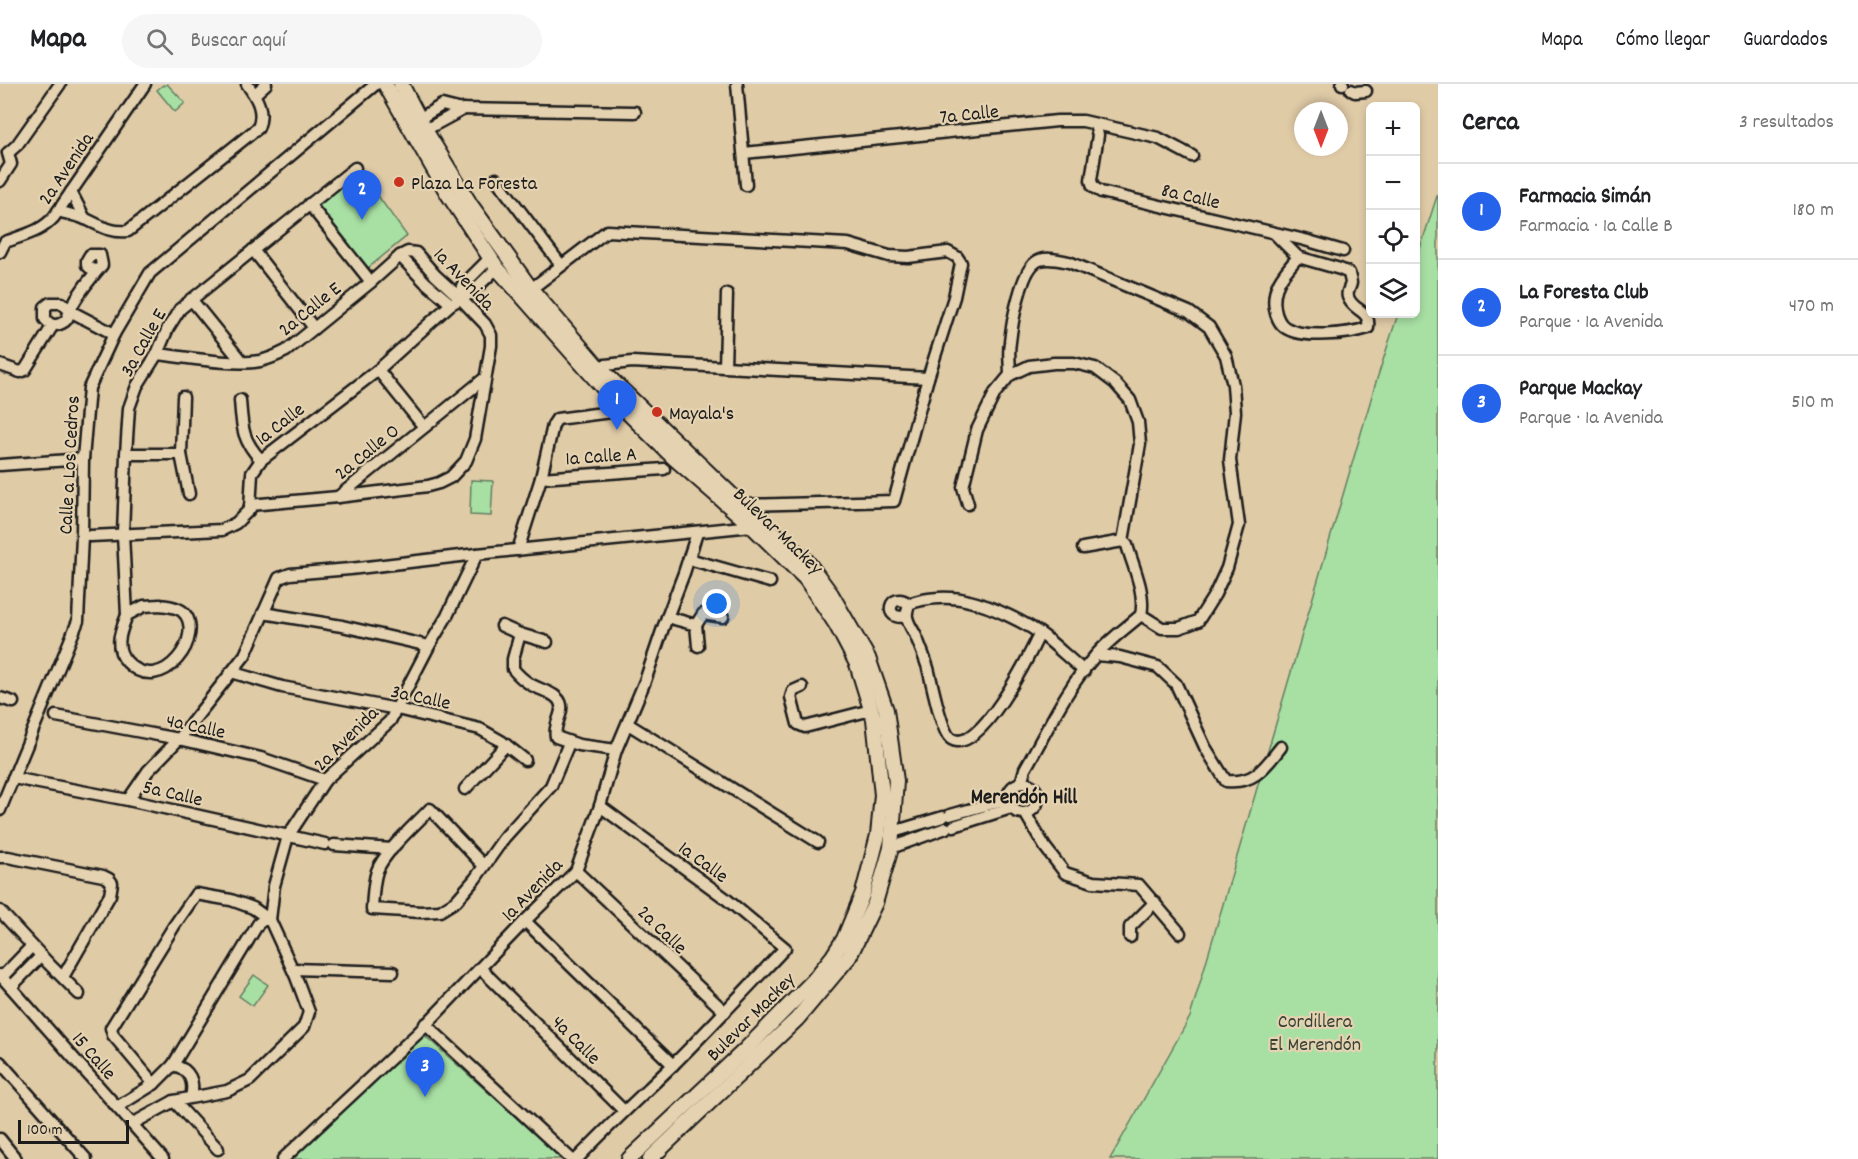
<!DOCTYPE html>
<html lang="es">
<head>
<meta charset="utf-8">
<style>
  body { margin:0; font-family:Dekko,sans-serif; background:#f6f6f6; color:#202124 }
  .controls { position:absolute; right:18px; top:18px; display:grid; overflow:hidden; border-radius:9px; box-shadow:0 3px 9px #0003 }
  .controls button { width:54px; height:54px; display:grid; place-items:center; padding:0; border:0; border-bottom:2px solid #e0e0e0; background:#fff; color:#202124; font:30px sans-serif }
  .compass { position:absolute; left:1294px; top:18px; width:54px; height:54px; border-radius:50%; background:#fff; box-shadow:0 3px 9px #0003; rotate:180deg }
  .scale { position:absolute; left:18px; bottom:15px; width:111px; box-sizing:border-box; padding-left:6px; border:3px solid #1c1c1c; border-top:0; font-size:16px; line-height:21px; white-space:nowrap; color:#1c1c1c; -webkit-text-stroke:4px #e5d2b0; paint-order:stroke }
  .you { position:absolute; left:717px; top:520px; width:21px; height:21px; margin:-15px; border:4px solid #fff; border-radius:50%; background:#1a73e8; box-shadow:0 0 0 9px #1a73e833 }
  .badge { display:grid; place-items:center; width:39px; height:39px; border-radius:50%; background:#2563eb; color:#fff; font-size:20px; font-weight:700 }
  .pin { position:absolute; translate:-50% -50px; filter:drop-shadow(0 2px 3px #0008) }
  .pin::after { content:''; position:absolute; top:32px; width:21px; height:18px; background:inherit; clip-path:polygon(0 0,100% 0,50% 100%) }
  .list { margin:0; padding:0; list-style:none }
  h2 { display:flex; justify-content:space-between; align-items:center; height:78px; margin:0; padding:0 24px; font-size:26px }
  h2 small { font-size:20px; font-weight:400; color:#757577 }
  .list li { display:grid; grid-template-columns:39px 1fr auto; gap:18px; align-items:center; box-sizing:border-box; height:96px; padding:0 24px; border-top:2px solid #e0e0e0 }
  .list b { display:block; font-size:22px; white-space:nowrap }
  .list p { margin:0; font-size:20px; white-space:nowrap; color:#757577 }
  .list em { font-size:20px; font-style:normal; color:#757577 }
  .icon { flex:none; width:33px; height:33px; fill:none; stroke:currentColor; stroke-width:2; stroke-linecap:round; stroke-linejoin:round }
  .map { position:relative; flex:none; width:1438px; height:1075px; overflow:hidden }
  header { display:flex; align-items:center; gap:36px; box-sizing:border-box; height:84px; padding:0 30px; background:#fff; border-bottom:2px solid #e0e0e0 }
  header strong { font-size:28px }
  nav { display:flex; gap:33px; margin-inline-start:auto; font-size:21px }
  .search { width:420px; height:54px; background:#f6f6f6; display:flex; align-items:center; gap:15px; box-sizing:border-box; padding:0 21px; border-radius:33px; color:#757577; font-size:22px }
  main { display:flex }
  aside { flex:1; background:#fff }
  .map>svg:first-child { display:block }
  .green { fill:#a8e0a4; stroke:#627e60; stroke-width:1.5 }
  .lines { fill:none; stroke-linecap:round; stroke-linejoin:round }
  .minor-casing { stroke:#1c1c1c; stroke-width:15 }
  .major-casing { stroke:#1c1c1c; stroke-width:18 }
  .minor { stroke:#e5d2b0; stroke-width:10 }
  .major { stroke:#e5d2b0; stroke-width:14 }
  .poi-dot { fill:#c8321e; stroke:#e5d2b0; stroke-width:2 }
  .labels { text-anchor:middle; stroke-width:4.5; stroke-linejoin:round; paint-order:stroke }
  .street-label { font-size:20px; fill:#1c1c1c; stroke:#e5d2b0 }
  .poi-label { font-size:20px; fill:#1c1c1c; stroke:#e5d2b0; text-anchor:start }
  .park-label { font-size:20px; fill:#384337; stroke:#e5d2b0 }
  .neighbourhood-label { font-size:21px; font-weight:bold; fill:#1c1c1c; stroke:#e5d2b0 }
</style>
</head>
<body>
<header>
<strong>Mapa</strong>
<div class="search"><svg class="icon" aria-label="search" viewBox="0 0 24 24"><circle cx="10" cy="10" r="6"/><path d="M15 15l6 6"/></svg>Buscar aquí</div>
<nav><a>Mapa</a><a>Cómo llegar</a><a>Guardados</a></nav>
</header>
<main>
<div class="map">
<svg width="1438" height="1075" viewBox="0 0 1438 1075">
  <rect width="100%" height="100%" fill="#e0cba7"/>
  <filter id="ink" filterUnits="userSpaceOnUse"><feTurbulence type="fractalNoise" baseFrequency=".0167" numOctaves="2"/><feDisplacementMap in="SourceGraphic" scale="12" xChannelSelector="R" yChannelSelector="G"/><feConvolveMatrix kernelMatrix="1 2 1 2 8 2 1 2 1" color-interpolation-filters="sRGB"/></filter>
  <g filter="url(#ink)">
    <g class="green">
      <polygon points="167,0 185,19 175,28 157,6 163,1 164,2"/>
      <polygon points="360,87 407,152 368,184 315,120"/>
      <polygon points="1438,109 1438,1075 1110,1075 1190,933 1376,298 1398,230 1416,230 1416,177"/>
      <polygon points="471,396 493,397 491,432 470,431"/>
      <polygon points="254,891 268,901 253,922 239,912"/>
      <polygon points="424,951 563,1075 290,1075"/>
    </g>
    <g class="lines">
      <g class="minor-casing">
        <g id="minor">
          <polyline points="737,0 746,101"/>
          <polyline points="1342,0 1343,0"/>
          <polyline points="1351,6 1355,8 1366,7"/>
          <polyline points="255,10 266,0"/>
          <polyline points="419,35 442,21 458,25 635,28"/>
          <polyline points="1095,41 1098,51 1091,96 1093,103 1101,108 1305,156 1343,167"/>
          <polyline points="425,46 464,25"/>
          <polyline points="8,69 17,61 60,0"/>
          <polyline points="744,69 1057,37 1083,37 1158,54 1192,72"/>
          <polyline points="496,95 561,181"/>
          <polyline points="0,97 11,80 8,69"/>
          <polyline points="71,108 85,135"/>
          <polyline points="309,120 371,198"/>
          <path d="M58 127C68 130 78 132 86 135 101 142 111 149 128 147L258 44C265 27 257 14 247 0"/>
          <polyline points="1275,150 1298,173"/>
          <polyline points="253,166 314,244"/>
          <path d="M0 168 5 158C24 151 41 148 54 133L145 0"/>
          <polyline points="400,172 425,198 451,220"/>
          <path d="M1298 173 1340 185 1349 189C1349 191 1351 197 1351 199 1350 205 1346 207 1348 213 1353 228 1371 225 1368 244 1349 250 1304 255 1286 244 1280 241 1276 232 1275 225 1271 203 1284 189 1298 173Z"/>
          <path d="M97 187 90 184 87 181V176L90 171H100L102 181C90 195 79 208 71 224 68 230 69 236 62 239 55 243 50 241 45 235V223L50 219H62L70 227 114 250"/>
          <polyline points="531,205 607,147 848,160 889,172 908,173 948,168 957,173 961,179 954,213 928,294 894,417 742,421"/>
          <polyline points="460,214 462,202 490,174"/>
          <polyline points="191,215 242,278"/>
          <path d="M157 270C186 273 232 282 260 277 269 275 278 271 286 267L371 198 400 172 408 168 416 169 435 191 460 214 485 240 491 251V262L475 355 466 377 451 393 439 399 428 402 338 413 250 421"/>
          <polyline points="0,281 20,288 25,286 53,241"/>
          <polyline points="597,282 632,278 928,294"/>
          <polyline points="725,283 727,210"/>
          <polyline points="378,286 424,343"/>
          <polyline points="183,313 181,370 189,410"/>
          <path d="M240 316C242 343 242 356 261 376"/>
          <polyline points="126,370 181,370"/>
          <polyline points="0,381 83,375"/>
          <polyline points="541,394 664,385"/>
          <polyline points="338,413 485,294"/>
          <path d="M968 420 963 403 977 346 995 309 1010 291 1029 282 1054 279H1074L1095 284 1115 299 1130 316 1138 338 1140 360 1123 457 1127 461C1133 483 1146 508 1141 531L1162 544H1179L1198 537 1215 510 1227 484 1239 441 1230 376 1235 328 1233 301 1226 272 1209 243 1189 228 1069 178C1059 176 1044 172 1036 178 1021 188 1012 239 1010 258 1008 268 1010 280 1010 291"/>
          <polyline points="90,452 222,446 236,439 250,425 252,389 261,376 378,286 451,220 471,209 497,184"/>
          <polyline points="1083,464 1123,457"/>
          <polyline points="518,466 541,394 553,341 557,335 626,326"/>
          <polyline points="689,475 770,498"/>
          <path d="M160 521C167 522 175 522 182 527 208 549 162 615 127 578 113 563 121 547 127 531L144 522Z"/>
          <polyline points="263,529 342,542 429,562"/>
          <polyline points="127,531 123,450 126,370 129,324 137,302 157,270 168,244 180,225 355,84"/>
          <path d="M906 532C882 538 889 505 909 520"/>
          <polyline points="667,533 696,541 698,562"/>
          <polyline points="696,541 703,530 723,533"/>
          <polyline points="502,542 520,550"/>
          <path d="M1040 549C1031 568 978 676 950 654 941 646 932 599 928 584 924 572 920 562 915 550 912 545 908 539 907 533 906 529 908 524 909 520 926 513 951 512 969 517 991 522 1027 539 1045 553 1058 564 1071 576 1084 587"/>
          <path d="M547 558 520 550 513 575V585C518 591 523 596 530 600 539 606 559 609 561 621 563 632 553 640 556 653L579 661 616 666"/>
          <path d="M1096 571 1120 573 1158 583 1176 600 1205 663 1226 697C1255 700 1265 683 1281 663"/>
          <polyline points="231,588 282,603 397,625 480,645 501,657 525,676"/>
          <polyline points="802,603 793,607 791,613 798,640 805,643 871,626"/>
          <polyline points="0,614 13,618"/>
          <polyline points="56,632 179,655 261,674 325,696"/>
          <polyline points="628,640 818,758"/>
          <polyline points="13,694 128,716 325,760"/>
          <circle cx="1023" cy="714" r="15"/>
          <path d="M1021 699 1025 685C1047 647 1066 604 1096 571 1109 556 1126 544 1141 531"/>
          <polyline points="465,705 506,661"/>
          <polyline points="128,716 148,687 179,655 245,571 279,494 290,490 350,485 477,470 752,442"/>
          <polyline points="0,726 78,537 82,452 83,375 89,304 114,250 150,189 376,0"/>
          <polyline points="1025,729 1045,763 1065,789 1093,798 1139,801 1180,849"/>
          <polyline points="950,731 1008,715"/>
          <polyline points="954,742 1011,724"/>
          <polyline points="893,748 943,733"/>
          <polyline points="334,761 392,765"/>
          <polyline points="891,764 946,744"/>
          <polyline points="0,773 8,773 103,792 109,795 112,799 110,811 63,893"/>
          <path d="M484 782 430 725C416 740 384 768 377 787 373 799 373 812 372 825L421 828 440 827 456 817 475 795 504 754 551 702 569 659"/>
          <polyline points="576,787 725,928"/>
          <polyline points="0,827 49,880 79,910"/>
          <polyline points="525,837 673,981"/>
          <polyline points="1130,853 1130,843 1155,818"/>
          <polyline points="480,884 624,1027"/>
          <polyline points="293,885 393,888"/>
          <polyline points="0,891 163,1075"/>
          <polyline points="2,893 32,862"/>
          <polyline points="11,903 41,872"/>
          <polyline points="425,940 571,1075"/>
          <polyline points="0,978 86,1075"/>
          <path d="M173 981C190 985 195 998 191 1013"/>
          <polyline points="154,1000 113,951 111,944 174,842 196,810 231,816 253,824 270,836 274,802 288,752 325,696 390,637 429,562 447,532 477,470"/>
          <polyline points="174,1017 218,1065"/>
          <polyline points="117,1023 154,1000 173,981 258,840 263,836 270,836 296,893 309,928 304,943 250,996 227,1007 174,1017 132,1040"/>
          <polyline points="0,1055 16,1075"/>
          <polyline points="283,1075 418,949 525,837 576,787 600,722 616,666 645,597 663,544 684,489 697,449"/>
          <path d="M577 1075C608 1042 641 1012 673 981 711 943 748 903 785 864L725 814 600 722"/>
        </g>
      </g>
      <g class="major-casing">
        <g id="major">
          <polyline points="385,0 448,110 497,184 607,308 674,374 752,442 806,495 836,540 857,580 874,635 882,711 878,751 863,809 844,855 833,872 813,897 746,965 629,1075"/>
          <polyline points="401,0 425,46 470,120 531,205 597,282 742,421 806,476 831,510 868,574 886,626 896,697 891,764 875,819 849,873 797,935 650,1075"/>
        </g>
      </g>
      <use href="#minor" class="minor"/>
      <use href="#major" class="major"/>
    </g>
  </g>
  <g class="poi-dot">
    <circle cx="399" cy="98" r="6"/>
    <circle cx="657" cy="328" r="6"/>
  </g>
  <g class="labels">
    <g class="street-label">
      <text transform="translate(969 29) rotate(-6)" y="7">7a Calle</text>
      <text transform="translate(65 84) rotate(-56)" y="7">2a Avenida</text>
      <text transform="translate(1191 111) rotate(13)" y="7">8a Calle</text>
      <text transform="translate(465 194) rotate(46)" y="7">1a Avenida</text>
      <text transform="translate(309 224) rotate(-39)" y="7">2a Calle E</text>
      <text transform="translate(142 258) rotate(-61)" y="7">3a Calle E</text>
      <text transform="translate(279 339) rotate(-38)" y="7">1a Calle</text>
      <text transform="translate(366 367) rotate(-39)" y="7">2a Calle O</text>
      <text transform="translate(601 371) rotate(-4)" y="7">1a Calle A</text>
      <text transform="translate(68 381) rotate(-87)" y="7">Calle a Los Cedros</text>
      <text transform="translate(779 446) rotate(44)" y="7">Bulevar Mackey</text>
      <text transform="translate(421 612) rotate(12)" y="7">3a Calle</text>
      <text transform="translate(196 641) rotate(12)" y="7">4a Calle</text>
      <text transform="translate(345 654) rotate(-45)" y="7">2a Avenida</text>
      <text transform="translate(173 708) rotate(13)" y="7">5a Calle</text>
      <text transform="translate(704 777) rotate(36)" y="7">1a Calle</text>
      <text transform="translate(531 805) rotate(-46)" y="7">1a Avenida</text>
      <text transform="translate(663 845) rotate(44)" y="7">2a Calle</text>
      <text transform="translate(750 932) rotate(-45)" y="7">Bulevar Mackey</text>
      <text transform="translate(577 955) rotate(45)" y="7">4a Calle</text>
      <text transform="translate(95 971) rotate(49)" y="7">15 Calle</text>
    </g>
    <g class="poi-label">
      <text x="411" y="105">Plaza La Foresta</text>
      <text x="669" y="335">Mayala's</text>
    </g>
    <g class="park-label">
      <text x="1315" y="943">Cordillera<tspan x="1315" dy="23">El Merendón</tspan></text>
    </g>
    <g class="neighbourhood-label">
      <text x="1024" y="719">Merendón Hill</text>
    </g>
  </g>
</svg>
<div class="controls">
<button>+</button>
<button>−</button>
<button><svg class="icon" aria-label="locate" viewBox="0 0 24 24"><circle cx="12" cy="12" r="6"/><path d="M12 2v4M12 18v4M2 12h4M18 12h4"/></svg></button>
<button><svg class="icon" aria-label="layers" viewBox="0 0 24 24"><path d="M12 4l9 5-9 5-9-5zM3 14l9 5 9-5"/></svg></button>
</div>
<svg class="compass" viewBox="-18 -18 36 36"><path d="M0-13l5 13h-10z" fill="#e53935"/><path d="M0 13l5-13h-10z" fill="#757577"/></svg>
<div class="scale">100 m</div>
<div class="you"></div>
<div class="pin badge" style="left:617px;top:346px">1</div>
<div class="pin badge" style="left:362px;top:136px">2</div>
<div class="pin badge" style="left:425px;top:1013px">3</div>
</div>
<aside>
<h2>Cerca<small>3 resultados</small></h2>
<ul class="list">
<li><span class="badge">1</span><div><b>Farmacia Simán</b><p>Farmacia · 1a Calle B</p></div><em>180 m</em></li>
<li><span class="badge">2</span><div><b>La Foresta Club</b><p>Parque · 1a Avenida</p></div><em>470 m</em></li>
<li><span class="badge">3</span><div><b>Parque Mackay</b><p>Parque · 1a Avenida</p></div><em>510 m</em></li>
</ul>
</aside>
</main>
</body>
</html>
